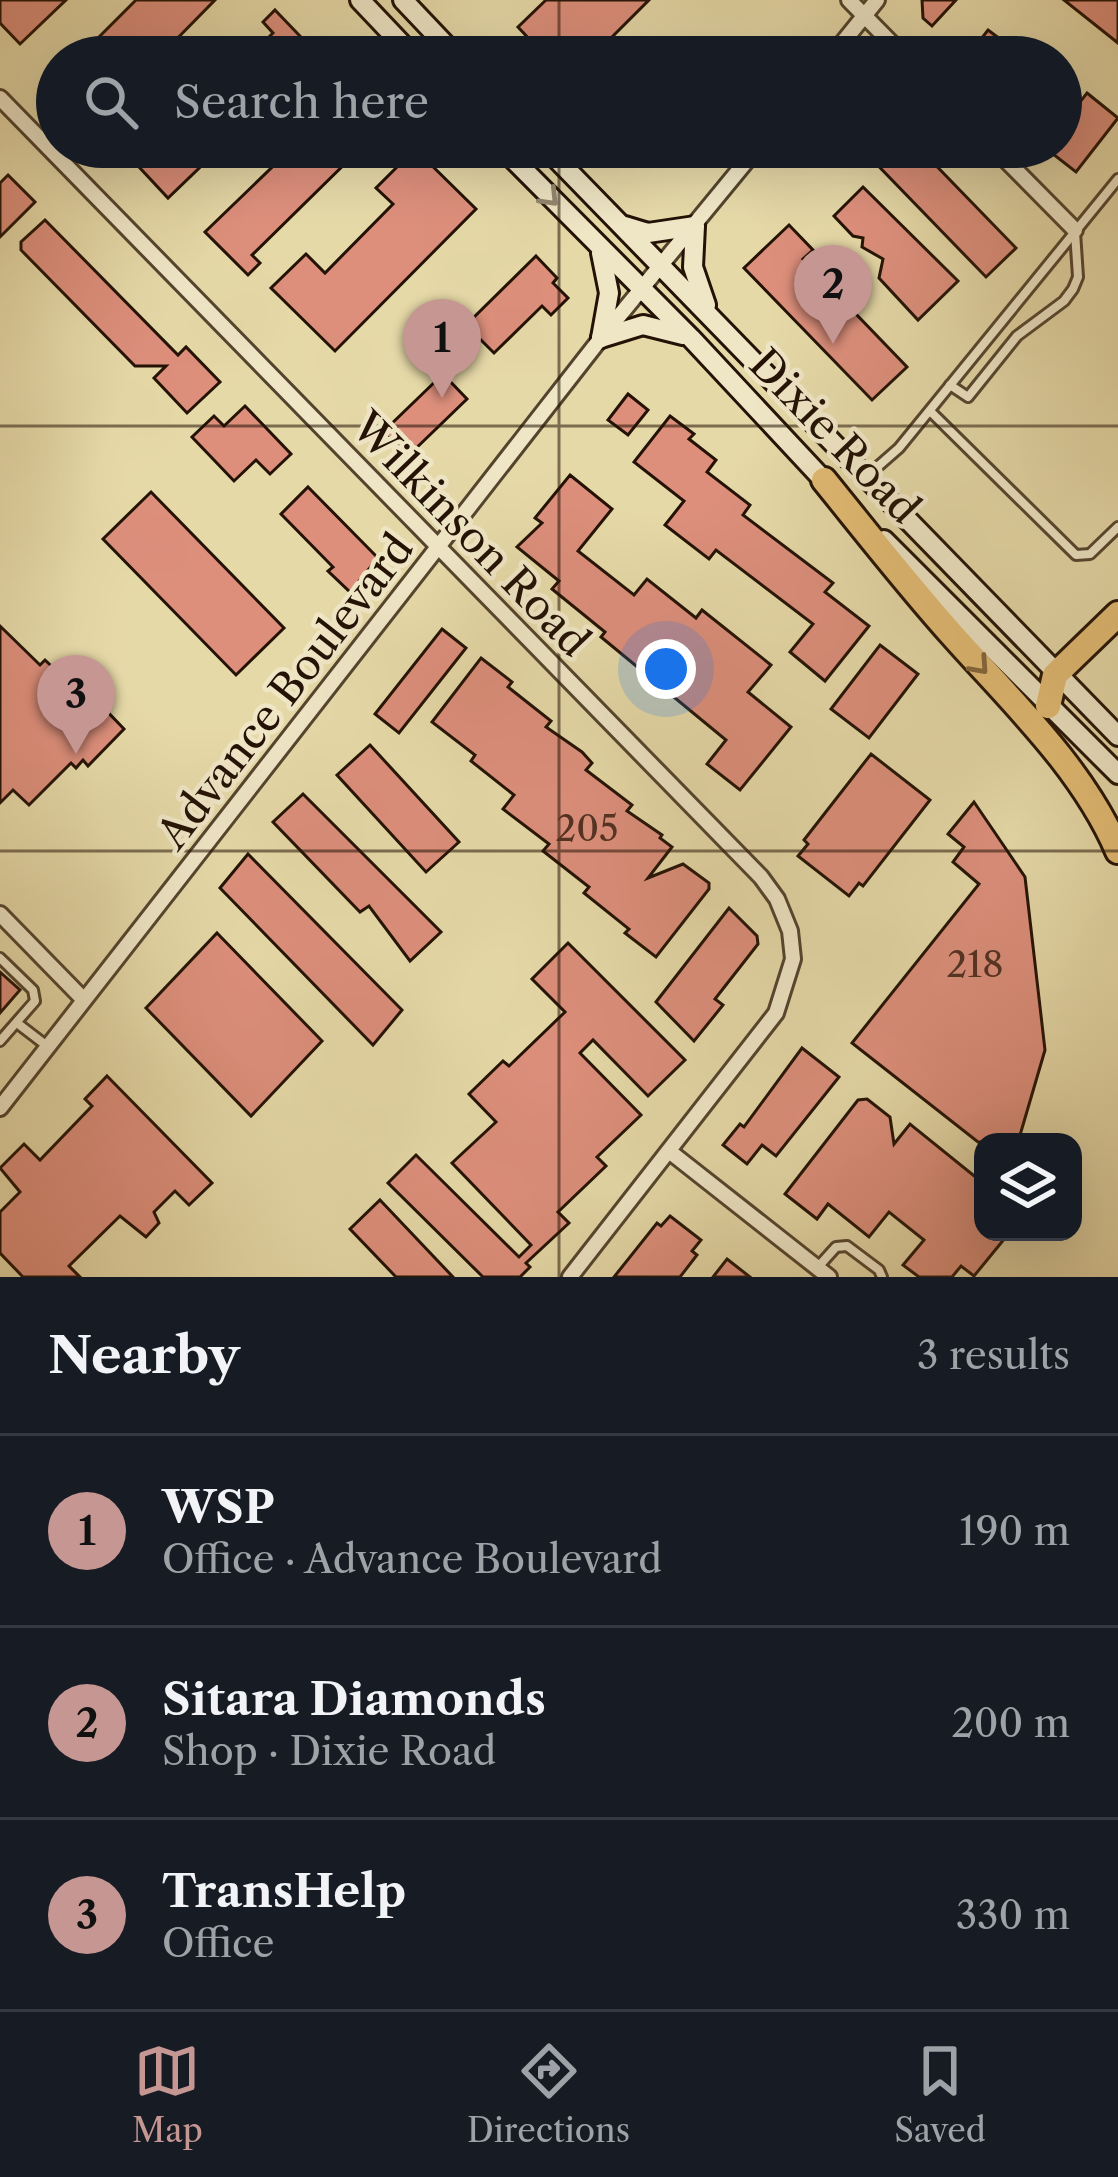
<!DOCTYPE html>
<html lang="en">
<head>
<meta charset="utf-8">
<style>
  body { margin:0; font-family:"Libre Caslon Text",serif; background:#242831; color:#f1f3f6 }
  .controls { position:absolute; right:36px; bottom:36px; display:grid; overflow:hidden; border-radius:24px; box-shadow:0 12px 48px #0002 }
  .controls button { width:108px; height:108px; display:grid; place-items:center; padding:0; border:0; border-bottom:3px solid #363941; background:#171b24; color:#f1f3f6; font:60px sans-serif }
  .you { position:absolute; left:666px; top:669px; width:42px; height:42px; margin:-30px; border:9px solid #fff; border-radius:50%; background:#1a73e8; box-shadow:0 0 0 18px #1a73e833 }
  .badge { display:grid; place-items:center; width:78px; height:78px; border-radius:50%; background:#c59692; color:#111; font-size:39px; font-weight:700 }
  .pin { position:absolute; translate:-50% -99px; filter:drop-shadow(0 3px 6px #0008) }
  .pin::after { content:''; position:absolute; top:63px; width:42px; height:36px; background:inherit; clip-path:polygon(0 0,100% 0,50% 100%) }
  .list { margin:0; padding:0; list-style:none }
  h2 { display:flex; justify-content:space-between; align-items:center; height:156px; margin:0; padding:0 48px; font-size:51px }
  h2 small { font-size:39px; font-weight:400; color:#9ea1a6 }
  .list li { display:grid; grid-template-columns:78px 1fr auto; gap:36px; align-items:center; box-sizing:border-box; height:192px; padding:0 48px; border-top:3px solid #363941 }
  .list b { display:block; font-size:45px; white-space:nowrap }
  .list p { margin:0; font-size:39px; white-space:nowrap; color:#9ea1a6 }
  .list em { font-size:39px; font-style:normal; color:#9ea1a6 }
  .icon { flex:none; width:66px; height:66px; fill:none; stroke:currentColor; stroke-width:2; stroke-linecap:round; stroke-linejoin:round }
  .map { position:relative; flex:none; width:1118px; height:1277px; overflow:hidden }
  .search { position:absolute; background:#171b24; box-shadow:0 12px 48px #0002; left:36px; right:36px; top:36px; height:132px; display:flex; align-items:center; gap:30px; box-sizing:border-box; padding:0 42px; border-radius:66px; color:#9ea1a6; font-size:45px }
  .sheet { height:732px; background:#171b24 }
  nav { display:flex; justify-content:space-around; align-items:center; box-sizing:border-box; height:168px; border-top:3px solid #363941; background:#171b24; font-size:33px; color:#9ea1a6 }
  nav a { display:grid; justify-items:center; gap:6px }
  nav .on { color:#c59692 }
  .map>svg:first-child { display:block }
  .building { fill:#dd8f7c; stroke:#231205; stroke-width:3 }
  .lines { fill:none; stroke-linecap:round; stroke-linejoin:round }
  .service-casing { stroke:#54442e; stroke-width:14 }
  .minor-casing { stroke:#54442e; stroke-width:20 }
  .secondary-casing { stroke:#231205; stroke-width:24 }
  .motorway-casing { stroke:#231205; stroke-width:30 }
  .service { stroke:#efe6c6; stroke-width:8 }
  .minor { stroke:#efe6c6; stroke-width:14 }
  .secondary { stroke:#efe6c6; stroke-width:18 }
  .motorway { stroke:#e3bc74; stroke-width:24 }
  .oneway { stroke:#93876f }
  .oneway2 { stroke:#83673c }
  .grid { fill:none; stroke:#231205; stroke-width:3; stroke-opacity:0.55 }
  .labels { text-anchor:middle; stroke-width:9; stroke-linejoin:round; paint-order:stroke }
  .number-label { font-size:36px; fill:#523123 }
  .street-label { font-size:42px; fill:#231205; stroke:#efe6c6 }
</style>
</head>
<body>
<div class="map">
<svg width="1118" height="1277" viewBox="0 0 1118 1277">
  <rect width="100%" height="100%" fill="#e6d9a8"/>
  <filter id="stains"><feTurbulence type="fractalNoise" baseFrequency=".00167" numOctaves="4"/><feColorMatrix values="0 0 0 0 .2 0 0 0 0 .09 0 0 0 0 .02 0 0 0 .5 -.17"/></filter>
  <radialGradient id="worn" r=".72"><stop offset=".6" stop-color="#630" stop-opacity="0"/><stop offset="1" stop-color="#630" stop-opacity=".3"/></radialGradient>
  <g class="building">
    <polygon points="0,0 66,0 20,44 0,23"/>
    <polygon points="136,0 215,0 159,57 79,57"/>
    <polygon points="546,0 649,0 610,39 627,57 546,57 518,27"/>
    <polygon points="922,0 956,0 932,26 923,18"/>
    <polygon points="1064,0 1118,0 1118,43"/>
    <polygon points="275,10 320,57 248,57 273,33 263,22"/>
    <polygon points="988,30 1024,57 967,57"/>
    <polygon points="1087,93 1118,118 1076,172 1044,147 1061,147 1061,126"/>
    <polygon points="132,147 147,147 151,151 155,147 221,147 168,198 126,153"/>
    <polygon points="293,147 362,147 252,255 260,263 248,275 205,232"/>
    <polygon points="629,147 686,147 653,159 642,157"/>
    <polygon points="860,147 918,147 1016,248 986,277"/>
    <polygon points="415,149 476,209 335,351 271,288 306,254 325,273 393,204 376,188"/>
    <polygon points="8,175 35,202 0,237 0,183"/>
    <polygon points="863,187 958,281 918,320 879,278 883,259 862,247 863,238 853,236 834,216"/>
    <polygon points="45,220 178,355 186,347 220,382 187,413 154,378 166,366 135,366 21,250 21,242"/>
    <polygon points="789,225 813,250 803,259 907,367 872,400 744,268"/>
    <polygon points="536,256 557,278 553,283 568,298 551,315 542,306 494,353 466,325"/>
    <polygon points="443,374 467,399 408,456 383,432"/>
    <polygon points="628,394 648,410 628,435 608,420"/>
    <polygon points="245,406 291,454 270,474 256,460 234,481 192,437 214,416 224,426"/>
    <polygon points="670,416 694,434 689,439 716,460 707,472 750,505 743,515 833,583 825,592 869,626 825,681 790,652 813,624 716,550 709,559 665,525 684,501 634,462"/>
    <polygon points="570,475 612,509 578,551 634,595 647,579 696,618 702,610 771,665 748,692 791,727 740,790 707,764 726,740 601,637 605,632 552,589 559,581 517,547 542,523 535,518"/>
    <polygon points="308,487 378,558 350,592 328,571 333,567 281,514"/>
    <polygon points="151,492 284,628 236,675 103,539"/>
    <polygon points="0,626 40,665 45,660 69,683 61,690 79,708 87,700 94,706 98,702 124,729 88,766 83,760 76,768 71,763 29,805 13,790 0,803"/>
    <polygon points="442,629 466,648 399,733 375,714"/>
    <polygon points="880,645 918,674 869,738 831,709"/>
    <polygon points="481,658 512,682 508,687 551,721 546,727 582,752 592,763 586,770 632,805 627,811 662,835 660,838 672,847 648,878 683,864 709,883 709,889 656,957 625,933 629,929 584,893 589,887 543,851 549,844 503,809 514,795 471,761 475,755 432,722"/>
    <polygon points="370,745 459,842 426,872 337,775"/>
    <polygon points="871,754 930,800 863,886 859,883 849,896 798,856 808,844 804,840"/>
    <polygon points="303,794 441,932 410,961 369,906 360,912 273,822"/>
    <polygon points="974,802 1025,877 1045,1050 1018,1142 978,1142 852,1043 979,884 953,862 964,847 948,834"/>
    <polygon points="248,854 402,1010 373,1045 220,888"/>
    <polygon points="729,908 757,936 758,944 715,999 723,1005 694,1041 656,1002"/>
    <polygon points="217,933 322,1041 251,1116 146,1008"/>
    <polygon points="568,943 685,1060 648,1096 593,1040 580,1053 641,1115 597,1157 606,1166 558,1212 569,1223 526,1263 530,1267 520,1277 483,1277 388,1183 416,1155 519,1257 531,1245 452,1163 496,1122 469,1094 503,1061 509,1066 565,1012 532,979"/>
    <polygon points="0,972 20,990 0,1013"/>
    <polygon points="802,1048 839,1077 776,1156 762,1145 747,1164 723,1145 740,1124 744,1127"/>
    <polygon points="107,1076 212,1183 189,1205 175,1191 154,1212 159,1223 146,1237 120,1216 69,1266 80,1277 23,1277 0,1253 0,1212 20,1192 0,1168 24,1144 40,1160 92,1106 85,1099"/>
    <polygon points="867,1099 890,1117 894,1144 910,1124 983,1183 983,1232 1010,1232 974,1276 961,1266 952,1277 919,1277 903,1265 924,1240 889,1212 869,1237 828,1204 817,1219 785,1194 858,1100"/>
    <polygon points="380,1200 453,1277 396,1277 350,1229"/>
    <polygon points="670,1216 701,1240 692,1251 697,1255 680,1277 614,1277 657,1223 661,1226"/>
    <polygon points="727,1259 750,1277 713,1277"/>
  </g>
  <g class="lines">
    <g class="service-casing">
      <g id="service">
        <polyline points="950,385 968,397 1017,336 1064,301 1073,289 1078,277 1075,232"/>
        <polyline points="930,411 1076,555 1090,554 1118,527"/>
        <polyline points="867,476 899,448 1118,179"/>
        <polyline points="0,958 33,990 35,1001 0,1041"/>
        <polyline points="17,1023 47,1046"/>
        <polyline points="818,1267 836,1247 847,1246 879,1270 882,1277"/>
      </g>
    </g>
    <g class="minor-casing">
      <g id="minor">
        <polyline points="849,0 905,57"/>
        <polyline points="831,57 877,0"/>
        <polyline points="0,98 761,877 777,899 790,931 793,959 776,1013 570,1277"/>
        <polyline points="993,147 1075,230"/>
        <polyline points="0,914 83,999"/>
        <polyline points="0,1108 601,338 758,147"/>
        <polyline points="669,1151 829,1277"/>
      </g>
    </g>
    <g class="secondary-casing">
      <g id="secondary">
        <polyline points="360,0 414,57"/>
        <polyline points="403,0 457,57"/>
        <polyline points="501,147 691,338 830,487"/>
        <polyline points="545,147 1118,736"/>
        <polyline points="625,226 648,233 695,226 693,267 706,305"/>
        <polyline points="601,338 643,325 683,335"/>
        <polyline points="601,338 609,293 601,253"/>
        <polyline points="884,540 1118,774"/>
      </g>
    </g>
    <g class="motorway-casing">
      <g id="motorway">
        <path d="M824 480C867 533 909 587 955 638 1013 703 1083 769 1118 851"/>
        <polyline points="1048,706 1055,675 1118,614"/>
      </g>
    </g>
    <use href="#service" class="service"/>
    <use href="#minor" class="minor"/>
    <use href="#secondary" class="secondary"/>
    <use href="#motorway" class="motorway"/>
  </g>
  <defs><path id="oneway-chevron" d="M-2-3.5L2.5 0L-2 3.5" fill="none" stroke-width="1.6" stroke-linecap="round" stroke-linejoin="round" transform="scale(3)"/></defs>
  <use class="oneway" href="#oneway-chevron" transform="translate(550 198) rotate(46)"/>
  <use class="oneway2" href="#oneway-chevron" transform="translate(980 666) rotate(48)"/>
  <path class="grid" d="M559 0V57M559 147V1277M0 426H1118M0 851H1118"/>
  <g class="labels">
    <g class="number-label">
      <text x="587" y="841">205</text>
      <text x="975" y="977">218</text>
    </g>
    <g class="street-label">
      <text transform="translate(835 436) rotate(46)" y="15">Dixie Road</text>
      <text transform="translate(471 534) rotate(46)" y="15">Wilkinson Road</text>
      <text transform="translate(285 691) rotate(-52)" y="15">Advance Boulevard</text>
    </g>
  </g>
  <rect width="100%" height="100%" filter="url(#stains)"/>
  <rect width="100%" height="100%" fill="url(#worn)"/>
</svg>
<div class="controls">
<button><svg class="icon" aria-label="layers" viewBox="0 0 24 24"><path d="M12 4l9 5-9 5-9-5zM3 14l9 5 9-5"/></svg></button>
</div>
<div class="you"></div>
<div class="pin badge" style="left:442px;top:398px">1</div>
<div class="pin badge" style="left:833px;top:344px">2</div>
<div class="pin badge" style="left:76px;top:754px">3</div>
<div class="search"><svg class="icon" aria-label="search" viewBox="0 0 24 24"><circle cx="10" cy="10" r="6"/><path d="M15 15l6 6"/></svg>Search here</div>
</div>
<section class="sheet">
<h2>Nearby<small>3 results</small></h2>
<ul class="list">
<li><span class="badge">1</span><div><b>WSP</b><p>Office · Advance Boulevard</p></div><em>190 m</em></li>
<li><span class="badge">2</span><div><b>Sitara Diamonds</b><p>Shop · Dixie Road</p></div><em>200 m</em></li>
<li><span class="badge">3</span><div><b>TransHelp</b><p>Office</p></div><em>330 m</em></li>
</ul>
</section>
<nav>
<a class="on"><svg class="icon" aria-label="map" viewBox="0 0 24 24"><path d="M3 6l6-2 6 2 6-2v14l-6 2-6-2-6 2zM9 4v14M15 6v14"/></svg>Map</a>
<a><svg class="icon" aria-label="directions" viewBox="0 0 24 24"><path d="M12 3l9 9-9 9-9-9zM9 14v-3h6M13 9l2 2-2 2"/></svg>Directions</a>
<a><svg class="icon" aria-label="saved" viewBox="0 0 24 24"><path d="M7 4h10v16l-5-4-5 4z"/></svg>Saved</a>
</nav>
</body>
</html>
